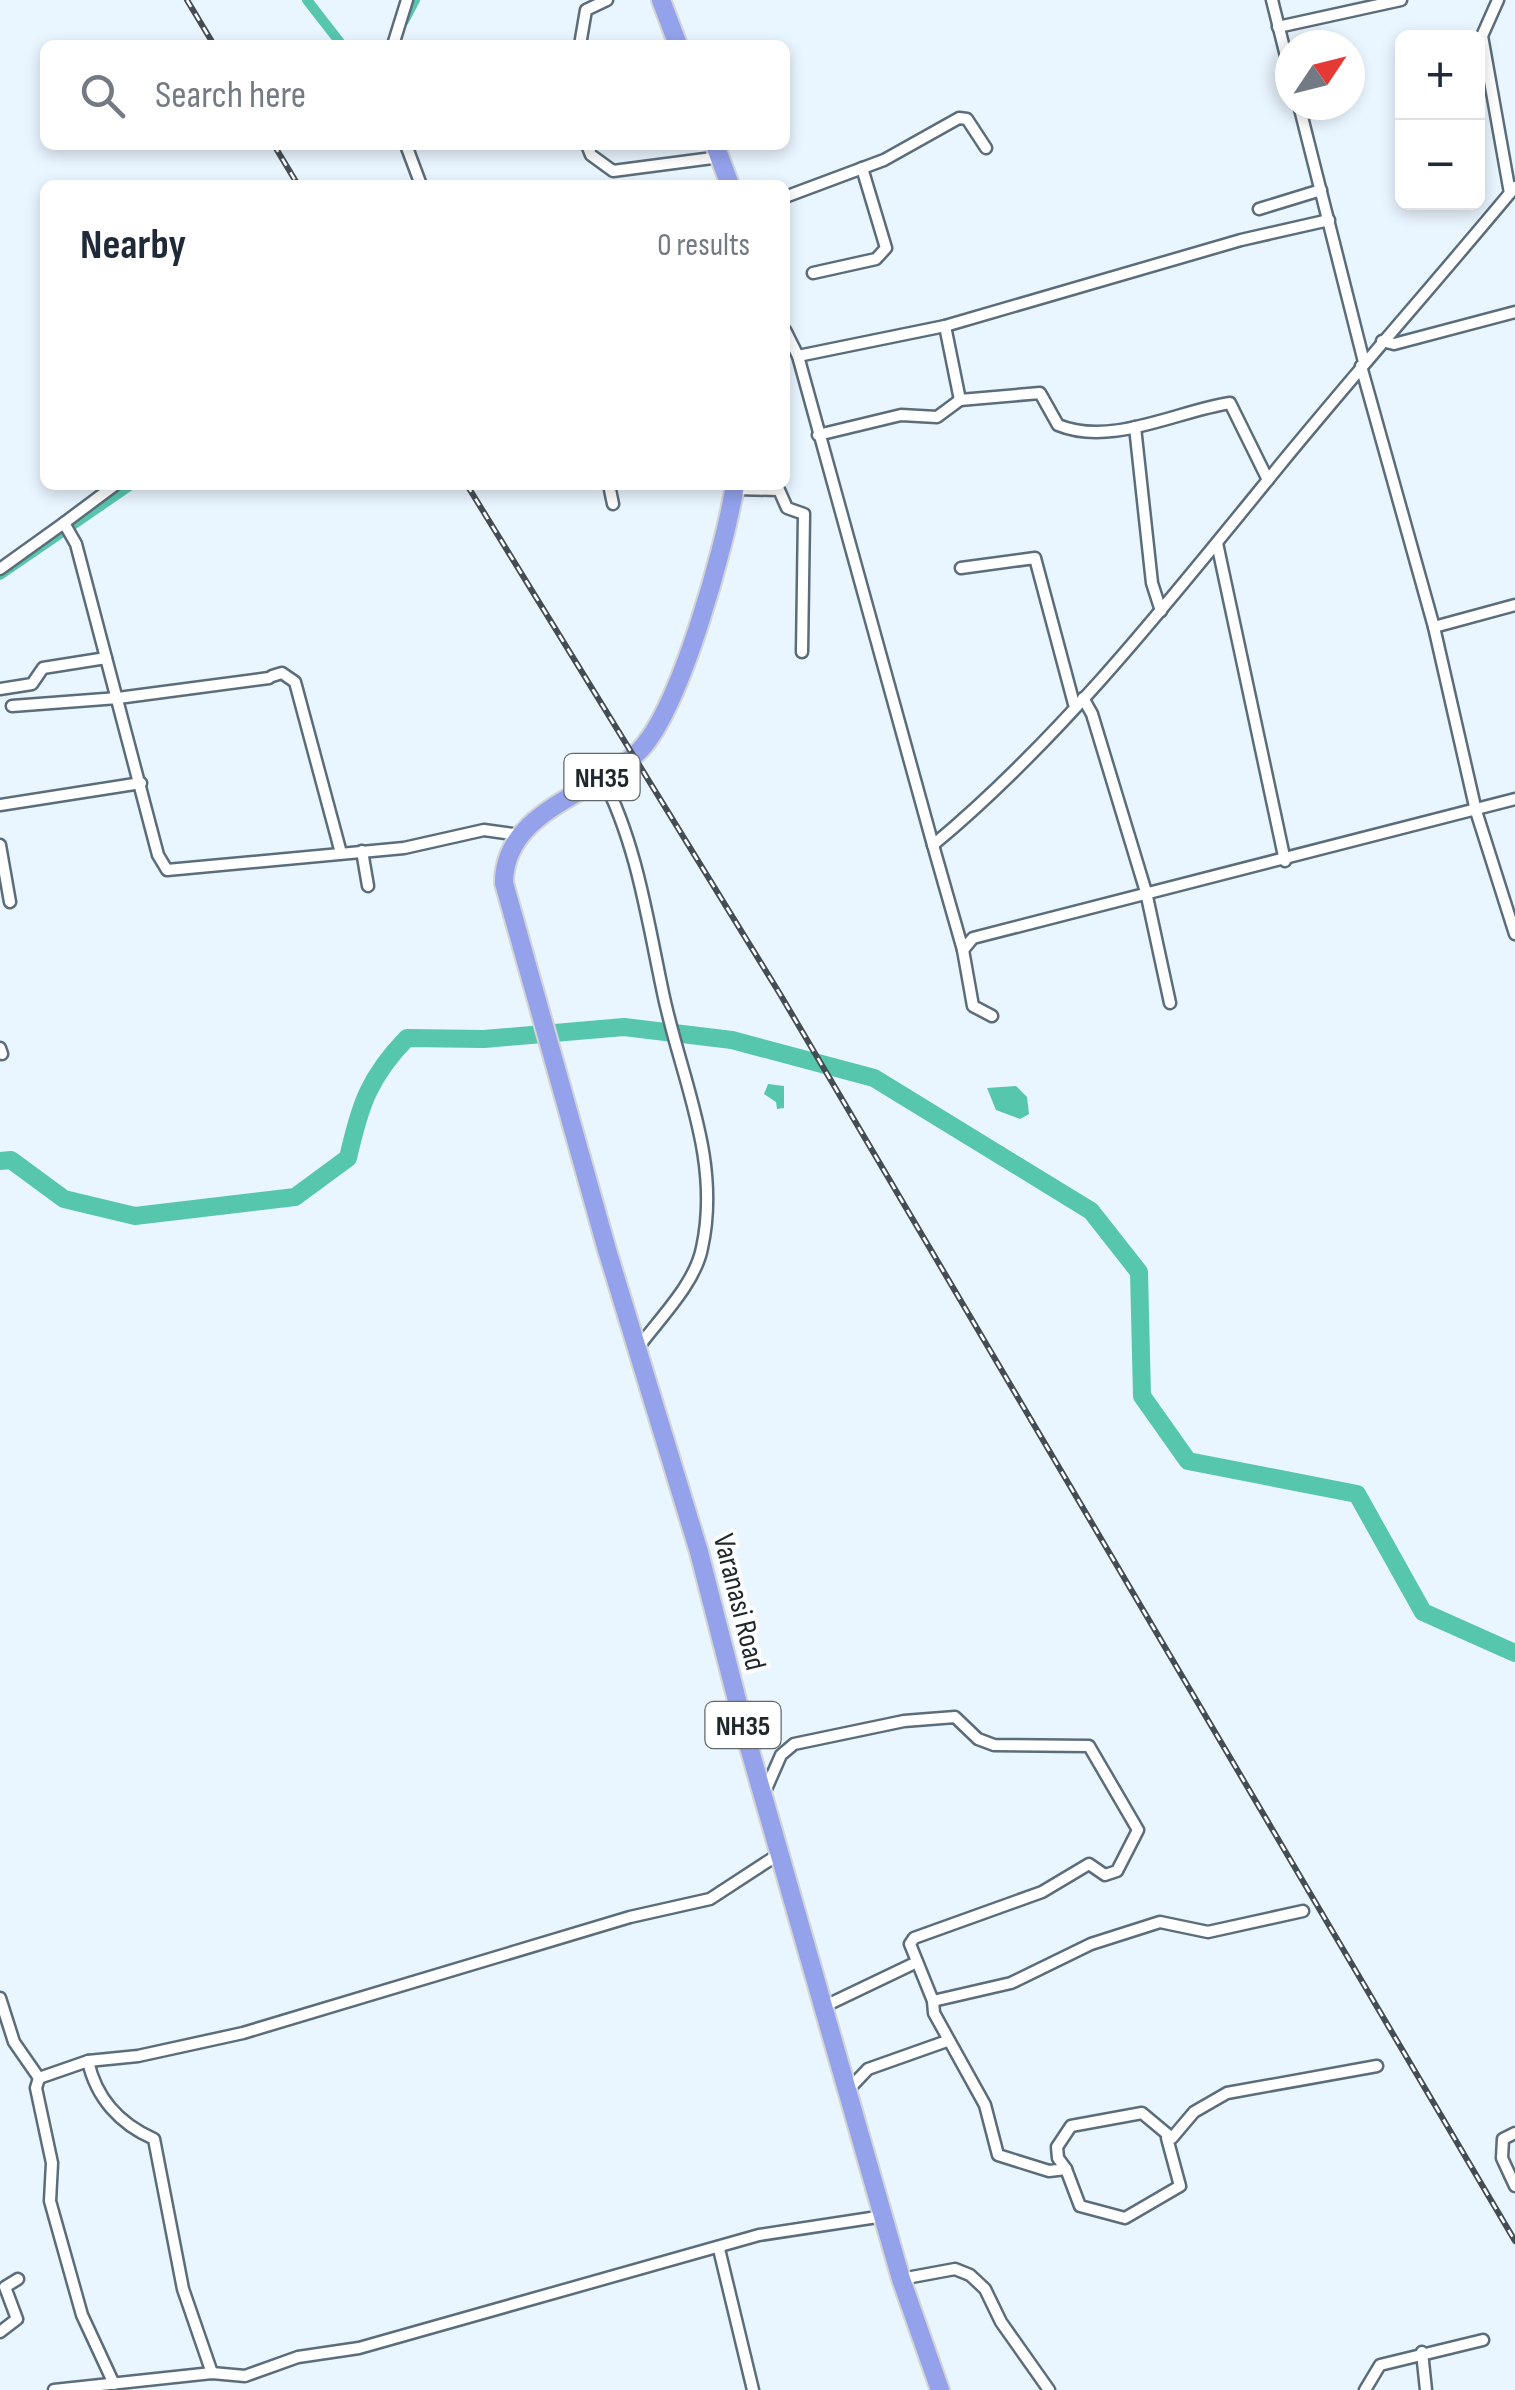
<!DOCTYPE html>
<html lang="en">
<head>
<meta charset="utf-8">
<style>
  body { margin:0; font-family:"Sofia Sans Condensed",sans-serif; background:#f2f2f3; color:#1f2937 }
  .controls { position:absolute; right:30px; top:30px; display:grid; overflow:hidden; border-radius:15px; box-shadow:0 5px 15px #0003 }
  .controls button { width:90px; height:90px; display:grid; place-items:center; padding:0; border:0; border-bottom:2px solid #e0e1e3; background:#fff; color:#1f2937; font:50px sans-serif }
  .compass { position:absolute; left:1275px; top:30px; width:90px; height:90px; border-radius:50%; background:#fff; box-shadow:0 5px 15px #0003; rotate:55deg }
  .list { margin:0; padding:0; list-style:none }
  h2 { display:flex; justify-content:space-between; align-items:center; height:130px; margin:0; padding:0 40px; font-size:42px }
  h2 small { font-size:32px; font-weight:400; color:#747a83 }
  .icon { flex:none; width:55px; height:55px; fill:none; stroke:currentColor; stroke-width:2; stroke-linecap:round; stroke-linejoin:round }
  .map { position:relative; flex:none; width:1515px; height:2390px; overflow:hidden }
  .search { position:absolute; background:#fff; box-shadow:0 5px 15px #0003; left:40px; top:40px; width:750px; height:110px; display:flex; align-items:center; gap:25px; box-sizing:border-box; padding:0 35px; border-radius:15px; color:#747a83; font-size:38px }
  .panel { position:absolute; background:#fff; box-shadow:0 5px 15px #0003; left:40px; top:180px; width:750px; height:310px; border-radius:15px }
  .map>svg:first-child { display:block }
  .water { fill:#56c6ad }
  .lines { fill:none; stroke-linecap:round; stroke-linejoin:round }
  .canal { stroke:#56c6ad; stroke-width:10 }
  .river { stroke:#56c6ad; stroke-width:18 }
  .street-casing { stroke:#5b6d7a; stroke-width:15 }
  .highway-casing { stroke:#d2d4d5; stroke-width:22 }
  .street { stroke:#fff; stroke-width:10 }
  .highway { stroke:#93a2eb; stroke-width:18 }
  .rail-casing { stroke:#444d53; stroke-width:6 }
  .rail { stroke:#fff; stroke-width:2.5; stroke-dasharray:8; stroke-linecap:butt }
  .labels { text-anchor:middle; stroke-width:8; stroke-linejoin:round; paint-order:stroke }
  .shield { fill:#fff; stroke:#62686b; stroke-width:2.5 }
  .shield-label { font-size:28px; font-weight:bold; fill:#1f272c }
  .street-label { font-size:30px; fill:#1f272c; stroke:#fff }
</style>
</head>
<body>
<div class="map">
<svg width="1515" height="2390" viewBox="0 0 1515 2390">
  <rect width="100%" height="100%" fill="#e9f5ff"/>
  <g class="water">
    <polygon points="768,1084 784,1086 784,1108 777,1109 776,1102 764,1094"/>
    <polygon points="1016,1086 1027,1097 1029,1114 1020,1119 996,1110 987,1088"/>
  </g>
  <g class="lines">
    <g class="canal">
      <polyline points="307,0 342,45"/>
      <polyline points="404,21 415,0"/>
      <polyline points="0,575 131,485"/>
    </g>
    <path class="river" d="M0 1161 11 1160 64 1199 135 1216 295 1197 348 1158C360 1105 369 1077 407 1038L484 1039 624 1027 732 1040 874 1078 1091 1211 1139 1272 1142 1396 1188 1461 1357 1494 1423 1612 1515 1653"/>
    <g class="street-casing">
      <g id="street">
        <polyline points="1272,0 1290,72"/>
        <polyline points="1498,0 1482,36 1510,193"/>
        <polyline points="1278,27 1401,0"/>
        <polyline points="393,45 407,0"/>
        <polyline points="580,45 586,10 607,0"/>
        <polyline points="1299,105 1364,362"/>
        <polyline points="406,145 421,185"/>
        <polyline points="587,145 591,155 613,171 720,157"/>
        <polyline points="785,197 884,160 959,118 967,119 986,148"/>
        <polyline points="1259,209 1321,190"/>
        <polyline points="813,273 876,259 886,248 862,168"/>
        <path d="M945 326 960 400 1040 393 1058 425C1111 447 1177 411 1230 403L1268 480"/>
        <path d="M785 330 798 356 933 845C1062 738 1174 595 1280 465 1357 371 1437 281 1515 187"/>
        <polyline points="1382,341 1394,344 1515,312"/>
        <polyline points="798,356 945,326 1241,240 1329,220"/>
        <polyline points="1361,366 1434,627 1476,811 1515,934"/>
        <polyline points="1135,427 1152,583 1161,611"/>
        <polyline points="818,435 901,415 937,417 960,400"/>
        <polyline points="609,485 613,504"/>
        <polyline points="735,489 779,490 787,508 804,514 802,652"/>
        <polyline points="64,523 115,485"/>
        <polyline points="1217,543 1285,861"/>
        <polyline points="961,568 1035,558 1074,704"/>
        <polyline points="0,569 64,523 76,544 158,855 167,870 404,848 484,830 520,835"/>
        <polyline points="1434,627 1515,605"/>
        <polyline points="272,676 282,673 295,682 341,853"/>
        <polyline points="0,689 32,684 43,668 106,658"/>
        <polyline points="1083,698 1092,714 1146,892 1170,1003"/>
        <polyline points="12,706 118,698 269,678"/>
        <path d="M602 777C636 842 647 917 662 988 679 1075 722 1157 702 1248 695 1284 659 1319 637 1349"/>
        <polyline points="0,805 141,783"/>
        <polyline points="0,845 10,902"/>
        <polyline points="933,845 963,950 973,938 1515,799"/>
        <polyline points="362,851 368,886"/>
        <polyline points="963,950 973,1006 992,1016"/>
        <polyline points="0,1048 2,1054"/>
        <polyline points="763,1796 781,1755 794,1744 904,1721 955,1717 978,1739 994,1745 1089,1746 1138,1830 1117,1871 1105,1875 1089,1864 1042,1892 914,1938 910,1944 933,2001 934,2013 985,2105 998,2155 1049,2171 1066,2169 1058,2158 1057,2147 1071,2126 1142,2113 1172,2138 1194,2112 1227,2093 1377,2066"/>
        <polyline points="0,1998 14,2042 39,2078"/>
        <polyline points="933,2001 1011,1983 1091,1944 1160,1922 1208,1932 1303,1911"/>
        <polyline points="825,2006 917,1962"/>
        <path d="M88 2061C96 2098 120 2124 154 2139L183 2289 212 2373"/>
        <polyline points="849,2089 868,2069 947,2041"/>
        <polyline points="1515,2133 1503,2139 1502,2158 1515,2186"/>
        <polyline points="1066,2169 1080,2206 1125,2218 1180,2186 1167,2138"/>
        <polyline points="719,2249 753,2390"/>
        <polyline points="901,2279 955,2269 970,2275 985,2289 1001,2322 1049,2390"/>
        <polyline points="0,2332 17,2319 5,2287 18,2279"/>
        <polyline points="1422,2352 1426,2390"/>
        <polyline points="114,2384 82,2315 50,2201 52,2163 36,2088 39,2078 88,2061 138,2056 243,2033 630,1917 710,1899 779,1854"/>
        <polyline points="54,2390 212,2373 245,2376 298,2357 359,2348 759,2235 884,2216"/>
        <polyline points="1365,2390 1380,2365 1483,2340"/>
      </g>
    </g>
    <g class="highway-casing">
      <g id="highway">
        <polyline points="661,0 678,45"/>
        <polyline points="715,145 730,185"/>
        <path d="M735 485C725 546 681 707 640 750 597 794 504 809 504 883L607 1250 699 1552 749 1747 901 2279 940 2390"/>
      </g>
    </g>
    <use href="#street" class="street"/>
    <use href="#highway" class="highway"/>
    <g class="rail-casing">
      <g id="rail">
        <polyline points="187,0 214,45"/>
        <polyline points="274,145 298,185"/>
        <polyline points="467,485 780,994 1515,2241"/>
      </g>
    </g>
    <use href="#rail" class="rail"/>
  </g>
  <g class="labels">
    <g class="shield">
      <rect x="564.5" y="754" width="75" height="46" rx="8"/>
      <rect x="705.5" y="1702" width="75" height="46" rx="8"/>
    </g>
    <g class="shield-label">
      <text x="602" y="787">NH35</text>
      <text x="743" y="1735">NH35</text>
    </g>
    <g class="street-label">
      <text transform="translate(740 1602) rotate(76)" y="10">Varanasi Road</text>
    </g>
  </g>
</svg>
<div class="controls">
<button>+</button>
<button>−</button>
</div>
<svg class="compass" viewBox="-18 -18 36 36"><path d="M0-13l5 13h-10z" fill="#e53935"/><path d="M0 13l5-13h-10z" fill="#747a83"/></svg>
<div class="search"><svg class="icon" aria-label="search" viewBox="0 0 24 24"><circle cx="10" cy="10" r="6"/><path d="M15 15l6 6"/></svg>Search here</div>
<section class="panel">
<h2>Nearby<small>0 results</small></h2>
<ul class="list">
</ul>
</section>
</div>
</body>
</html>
